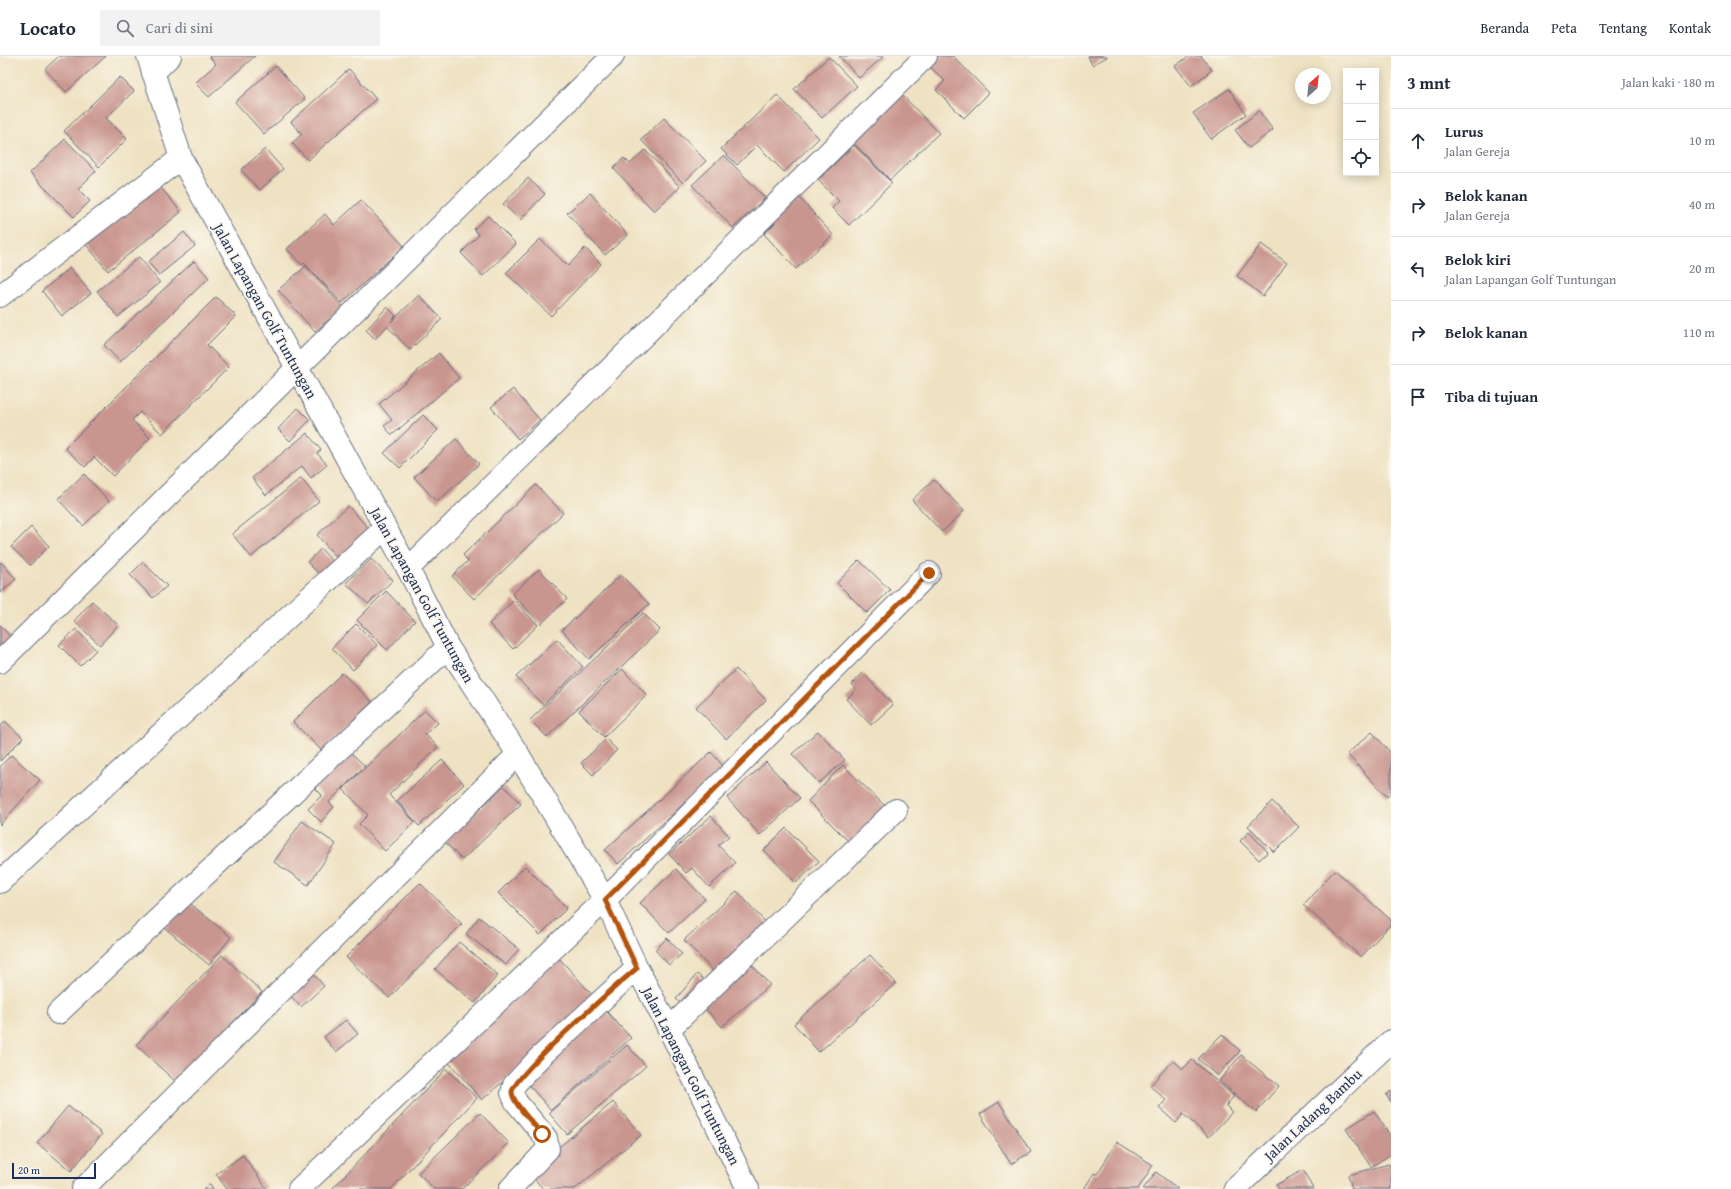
<!DOCTYPE html>
<html lang="id">
<head>
<meta charset="utf-8">
<style>
  body { margin:0; font-family:"Gentium Book Plus",serif; background:#f2f2f3; color:#1f2937 }
  .controls { position:absolute; right:12px; top:12px; display:grid; overflow:hidden; border-radius:0px; box-shadow:0 2px 10px #0003 }
  .controls button { width:36px; height:36px; display:grid; place-items:center; padding:0; border:0; border-bottom:1px solid #e0e1e3; background:#fff; color:#1f2937; font:20px sans-serif }
  .compass { position:absolute; left:1295px; top:12px; width:36px; height:36px; border-radius:50%; background:#fff; box-shadow:0 2px 10px #0003; rotate:27deg }
  .scale { position:absolute; left:12px; bottom:10px; width:84px; box-sizing:border-box; padding-left:4px; border:2px solid #1b2f5e; border-top:0; font-size:11px; line-height:14px; white-space:nowrap; color:#1b2f5e; -webkit-text-stroke:3px #fbf7ec; paint-order:stroke }
  .stop { position:absolute; width:12px; height:12px; margin:-9px; border:3px solid #b45309; border-radius:50%; background:#fff }
  .stop.end { background:#b45309; border-color:#fff; box-shadow:0 1px 4px #0008 }
  .list { margin:0; padding:0; list-style:none }
  h2 { display:flex; justify-content:space-between; align-items:center; height:52px; margin:0; padding:0 16px; font-size:17px }
  h2 small { font-size:13px; font-weight:400; color:#747a83 }
  .list li { display:grid; grid-template-columns:26px 1fr auto; gap:12px; align-items:center; box-sizing:border-box; height:64px; padding:0 16px; border-top:1px solid #e0e1e3 }
  .list b { display:block; font-size:15px; white-space:nowrap }
  .list p { margin:0; font-size:13px; white-space:nowrap; color:#747a83 }
  .list em { font-size:13px; font-style:normal; color:#747a83 }
  .icon { flex:none; width:22px; height:22px; fill:none; stroke:currentColor; stroke-width:2; stroke-linecap:round; stroke-linejoin:round }
  .map { position:relative; flex:none; width:1391px; height:1133px; overflow:hidden }
  header { display:flex; align-items:center; gap:24px; box-sizing:border-box; height:56px; padding:0 20px; background:#fff; border-bottom:1px solid #e0e1e3 }
  header strong { font-size:19px }
  nav { display:flex; gap:22px; margin-inline-start:auto; font-size:14px }
  .search { width:280px; height:36px; background:#f2f2f3; display:flex; align-items:center; gap:10px; box-sizing:border-box; padding:0 14px; border-radius:0px; color:#747a83; font-size:15px }
  main { display:flex }
  aside { flex:1; background:#fff }
  .map>svg:first-child { display:block }
  .building { fill:#c9968f }
  .lines { fill:none; stroke-linecap:round; stroke-linejoin:round }
  .minor-casing { stroke:#656e81; stroke-width:24 }
  .tertiary-casing { stroke:#656e81; stroke-width:24 }
  .primary-casing { stroke:#656e81; stroke-width:24 }
  .minor { stroke:#fff; stroke-width:22 }
  .tertiary { stroke:#fff; stroke-width:22 }
  .primary { stroke:#fff; stroke-width:22 }
  .route { stroke:#b45309; stroke-width:5 }
  .labels { text-anchor:middle; stroke-width:4; stroke-linejoin:round; paint-order:stroke }
  .street-label { font-size:15px; fill:#1b2f5e; stroke:#fbf7ec }
</style>
</head>
<body>
<header>
<strong>Locato</strong>
<div class="search"><svg class="icon" aria-label="search" viewBox="0 0 24 24"><circle cx="10" cy="10" r="6"/><path d="M15 15l6 6"/></svg>Cari di sini</div>
<nav><a>Beranda</a><a>Peta</a><a>Tentang</a><a>Kontak</a></nav>
</header>
<main>
<div class="map">
<svg width="1391" height="1133" viewBox="0 0 1391 1133">
  <rect width="100%" height="100%" fill="#fbf7ec"/>
  <filter id="ink" filterUnits="userSpaceOnUse"><feTurbulence type="fractalNoise" baseFrequency=".025" numOctaves="2"/><feDisplacementMap in="SourceGraphic" scale="8" xChannelSelector="R" yChannelSelector="G"/><feConvolveMatrix kernelMatrix="1 2 1 2 8 2 1 2 1" color-interpolation-filters="sRGB"/></filter>
  <filter id="wash" filterUnits="userSpaceOnUse"><feTurbulence type="fractalNoise" baseFrequency=".012" numOctaves="4" result="noise"/><feDisplacementMap in="SourceGraphic" scale="16" xChannelSelector="R" yChannelSelector="G"/><feGaussianBlur stdDeviation="0.9" result="paint"/><feColorMatrix in="noise" values="0 0 0 0 0 0 0 0 0 0 0 0 0 0 0 0 0 1.4 0 .05"/><feComposite in="paint" operator="in"/></filter>
  <g filter="url(#wash)">
    <rect width="100%" height="100%" fill="#efe2c3"/>
    <g id="blocks">
      <g class="building">
        <polygon points="59,0 106,0 66,36 45,13"/>
        <polygon points="209,0 255,0 209,41 195,27 216,8"/>
        <polygon points="839,0 884,0 859,22"/>
        <polygon points="936,0 953,0 989,37 964,62 936,34 945,25 927,8"/>
        <polygon points="1088,0 1107,0 1107,1 1092,9"/>
        <polygon points="1189,0 1201,0 1212,14 1191,30 1175,10"/>
        <polygon points="829,1 857,30 822,62 794,33"/>
        <polygon points="276,10 305,43 264,78 235,46"/>
        <polygon points="349,13 376,43 308,104 292,87 302,78 291,66"/>
        <polygon points="120,21 134,35 106,62 127,83 99,111 64,75"/>
        <polygon points="1229,33 1246,58 1211,83 1193,57"/>
        <polygon points="900,37 939,77 890,124 851,84"/>
        <polygon points="777,39 819,82 784,116 757,89 737,109 721,93"/>
        <polygon points="1259,55 1273,74 1249,92 1235,74"/>
        <polygon points="664,62 706,105 683,127 641,84"/>
        <polygon points="65,83 96,115 78,133 90,145 74,161 30,117"/>
        <polygon points="854,89 892,127 849,169 832,152 839,145 818,124"/>
        <polygon points="265,93 283,113 260,134 241,114"/>
        <polygon points="645,94 680,131 654,155 613,112 624,102 630,108"/>
        <polygon points="724,99 765,142 733,172 692,129"/>
        <polygon points="528,122 545,138 520,164 503,148"/>
        <polygon points="158,128 181,156 108,215 85,187"/>
        <polygon points="590,137 628,179 605,199 567,157"/>
        <polygon points="797,139 833,179 796,213 764,178 775,167 771,162"/>
        <polygon points="361,144 404,190 342,247 304,207 302,209 287,193 325,158 334,169"/>
        <polygon points="488,160 516,188 483,220 461,197 479,179 474,173"/>
        <polygon points="184,176 195,190 159,219 148,206"/>
        <polygon points="540,183 568,210 585,192 601,208 551,260 506,217"/>
        <polygon points="1261,188 1287,207 1263,240 1237,220"/>
        <polygon points="139,201 160,227 118,261 97,235"/>
        <polygon points="194,205 209,222 120,306 104,289"/>
        <polygon points="306,210 343,251 315,276 278,234"/>
        <polygon points="70,212 91,237 62,260 42,235"/>
        <polygon points="419,239 442,263 410,294 387,270 375,283 366,274 387,251 396,260 391,266"/>
        <polygon points="216,241 236,260 207,289 229,311 162,378 140,356 132,364 150,382 113,420 94,401 85,411 65,392"/>
        <polygon points="439,297 459,322 392,379 384,370 392,364 379,348"/>
        <polygon points="513,333 540,364 518,383 491,351"/>
        <polygon points="298,352 310,364 290,385 278,373"/>
        <polygon points="423,359 438,374 400,412 384,397"/>
        <polygon points="307,377 321,394 317,397 327,409 311,422 302,410 266,439 252,422"/>
        <polygon points="456,383 479,408 437,446 414,421"/>
        <polygon points="84,418 109,445 83,470 58,443"/>
        <polygon points="301,422 319,445 251,501 232,478"/>
        <polygon points="934,424 964,455 942,476 912,444"/>
        <polygon points="536,429 563,457 474,543 452,520 468,505 463,499"/>
        <polygon points="348,450 371,475 339,504 317,479"/>
        <polygon points="31,471 49,490 30,509 11,491"/>
        <polygon points="321,493 335,508 322,521 307,506"/>
        <polygon points="371,503 393,524 368,548 346,527"/>
        <polygon points="859,504 890,534 867,557 837,527"/>
        <polygon points="1,506 16,523 0,537 0,508"/>
        <polygon points="143,506 167,530 153,542 130,519"/>
        <polygon points="539,513 567,543 541,568 512,538"/>
        <polygon points="621,519 649,548 589,603 562,574"/>
        <polygon points="386,535 415,565 387,594 357,564"/>
        <polygon points="514,544 538,569 513,593 489,568"/>
        <polygon points="92,545 118,569 100,589 74,565"/>
        <polygon points="643,557 660,574 547,681 530,664"/>
        <polygon points="356,568 377,589 353,614 332,592"/>
        <polygon points="0,569 14,585 0,597"/>
        <polygon points="76,573 96,594 80,610 59,589"/>
        <polygon points="557,583 583,611 543,649 516,621"/>
        <polygon points="622,613 647,639 604,681 579,655"/>
        <polygon points="736,613 766,644 726,683 696,651"/>
        <polygon points="342,617 372,646 322,695 293,666"/>
        <polygon points="863,617 893,649 871,669 846,643 856,634 852,628"/>
        <polygon points="425,654 438,667 425,678 438,691 389,739 415,766 385,795 359,768 368,759 343,733"/>
        <polygon points="5,665 23,682 0,705 0,671"/>
        <polygon points="818,675 845,704 819,727 792,698"/>
        <polygon points="1372,676 1391,697 1391,736 1387,741 1347,698"/>
        <polygon points="606,683 617,694 593,719 581,707"/>
        <polygon points="350,696 365,710 329,746 334,751 321,766 308,753 322,739 315,732"/>
        <polygon points="711,696 724,711 618,808 605,794"/>
        <polygon points="11,699 40,724 0,769 0,711"/>
        <polygon points="442,704 464,728 419,770 397,745"/>
        <polygon points="766,706 800,742 760,779 727,742"/>
        <polygon points="843,709 886,751 850,787 808,745"/>
        <polygon points="504,730 521,748 462,804 445,786"/>
        <polygon points="1272,745 1299,771 1274,796 1248,770"/>
        <polygon points="711,760 729,780 718,789 735,807 709,831 692,812 686,817 669,798"/>
        <polygon points="302,765 336,788 308,829 274,806"/>
        <polygon points="786,772 819,805 796,827 764,794"/>
        <polygon points="1249,776 1268,796 1259,804 1240,785"/>
        <polygon points="525,810 567,852 540,879 498,837"/>
        <polygon points="676,813 705,843 669,877 640,847"/>
        <polygon points="1335,814 1391,864 1391,868 1361,901 1303,849"/>
        <polygon points="420,827 462,868 389,942 346,901"/>
        <polygon points="737,835 767,868 715,917 684,884"/>
        <polygon points="187,845 231,881 209,909 165,872"/>
        <polygon points="479,861 519,893 506,909 466,878"/>
        <polygon points="667,882 682,898 669,909 655,894"/>
        <polygon points="459,886 498,919 475,947 435,913"/>
        <polygon points="222,899 262,936 176,1026 136,989"/>
        <polygon points="870,899 896,927 819,996 794,968"/>
        <polygon points="558,901 596,943 482,1044 445,1002"/>
        <polygon points="751,908 770,929 722,971 703,950"/>
        <polygon points="312,916 324,930 301,951 288,937"/>
        <polygon points="697,918 708,927 687,953 676,943"/>
        <polygon points="606,955 631,982 551,1054 526,1026"/>
        <polygon points="346,964 358,978 336,996 324,981"/>
        <polygon points="1222,978 1240,995 1217,1020 1198,1003"/>
        <polygon points="627,989 646,1010 567,1078 549,1057"/>
        <polygon points="1241,999 1279,1030 1256,1056 1219,1025"/>
        <polygon points="1173,1004 1183,1013 1192,1004 1234,1040 1226,1050 1232,1056 1209,1081 1183,1058 1176,1067 1159,1052 1166,1044 1150,1030"/>
        <polygon points="446,1013 477,1042 391,1133 332,1133"/>
        <polygon points="1391,1035 1391,1046 1386,1039"/>
        <polygon points="613,1046 641,1079 575,1133 543,1133 529,1116"/>
        <polygon points="999,1046 1031,1096 1011,1108 980,1058"/>
        <polygon points="68,1050 102,1078 71,1115 37,1087"/>
        <polygon points="1374,1055 1391,1081 1391,1098 1371,1111 1346,1073"/>
        <polygon points="480,1057 509,1087 462,1133 434,1133 418,1117"/>
        <polygon points="1117,1086 1153,1109 1138,1133 1084,1133 1094,1117 1097,1118"/>
        <polygon points="243,1099 267,1133 227,1133 216,1118"/>
        <polygon points="1389,1108 1391,1115 1391,1133 1352,1133 1348,1119"/>
        <polygon points="1303,1114 1313,1133 1279,1133 1276,1129"/>
        <polygon points="1156,1116 1178,1133 1143,1133"/>
        <polygon points="210,1128 213,1133 203,1133"/>
      </g>
    </g>
  </g>
  <g filter="url(#ink)">
    <use href="#blocks" fill-opacity="0" stroke="#656e81" stroke-width="1"/>
    <g class="lines">
      <g class="minor-casing">
        <g id="minor">
          <polyline points="153,17 170,0"/>
          <polyline points="0,240 181,102"/>
          <polyline points="408,513 926,0"/>
          <polyline points="0,606 297,312"/>
          <polyline points="0,826 385,472"/>
          <polyline points="58,957 448,591"/>
          <polyline points="669,973 896,754"/>
          <polyline points="83,1133 518,698"/>
          <polyline points="299,1133 605,844 929,517"/>
          <polyline points="510,1133 548,1093 546,1082 516,1046 512,1037 514,1029 540,1001 637,912"/>
          <polyline points="1235,1133 1391,985"/>
        </g>
      </g>
      <g class="tertiary-casing">
        <polyline id="tertiary" points="297,312 613,0"/>
      </g>
      <g class="primary-casing">
        <polyline id="primary" points="148,0 181,102 408,513 448,591 518,698 605,844 637,912 669,973 748,1133"/>
      </g>
      <use href="#minor" class="minor"/>
      <use href="#tertiary" class="tertiary"/>
      <use href="#primary" class="primary"/>
    </g>
  </g>
  <g class="lines" filter="url(#ink)">
    <path class="route" d="M542 1078C535 1069 512 1047 512 1036 513 1020 618 928 637 912L605 844 929 517"/>
  </g>
  <g class="labels">
    <g class="street-label">
      <text transform="translate(265 255) rotate(61)" y="5">Jalan Lapangan Golf Tuntungan</text>
      <text transform="translate(422 539) rotate(61)" y="5">Jalan Lapangan Golf Tuntungan</text>
      <text transform="translate(691 1020) rotate(63)" y="5">Jalan Lapangan Golf Tuntungan</text>
      <text transform="translate(1313 1059) rotate(-43)" y="5">Jalan Ladang Bambu</text>
    </g>
  </g>
</svg>
<div class="controls">
<button>+</button>
<button>−</button>
<button><svg class="icon" aria-label="locate" viewBox="0 0 24 24"><circle cx="12" cy="12" r="6"/><path d="M12 2v4M12 18v4M2 12h4M18 12h4"/></svg></button>
</div>
<svg class="compass" viewBox="-18 -18 36 36"><path d="M0-13l5 13h-10z" fill="#e53935"/><path d="M0 13l5-13h-10z" fill="#747a83"/></svg>
<div class="scale">20 m</div>
<div class="stop" style="left:542px;top:1078px"></div>
<div class="stop end" style="left:929px;top:517px"></div>
</div>
<aside>
<h2>3 mnt<small>Jalan kaki · 180 m</small></h2>
<ul class="list">
<li><svg class="icon" aria-label="ahead" viewBox="0 0 24 24"><path d="M12 20V5M6 11l6-6 6 6"/></svg><div><b>Lurus</b><p>Jalan Gereja</p></div><em>10 m</em></li>
<li><svg class="icon" aria-label="right" viewBox="0 0 24 24"><path d="M7 20v-9h11M14 6l5 5-5 5"/></svg><div><b>Belok kanan</b><p>Jalan Gereja</p></div><em>40 m</em></li>
<li><svg class="icon" aria-label="left" viewBox="0 0 24 24"><path d="M17 20v-9H6M10 6l-5 5 5 5"/></svg><div><b>Belok kiri</b><p>Jalan Lapangan Golf Tuntungan</p></div><em>20 m</em></li>
<li><svg class="icon" aria-label="right" viewBox="0 0 24 24"><path d="M7 20v-9h11M14 6l5 5-5 5"/></svg><div><b>Belok kanan</b></div><em>110 m</em></li>
<li><svg class="icon" aria-label="arrive" viewBox="0 0 24 24"><path d="M6 21V4h12l-3 4 3 4H6"/></svg><div><b>Tiba di tujuan</b></div></li>
</ul>
</aside>
</main>
</body>
</html>
